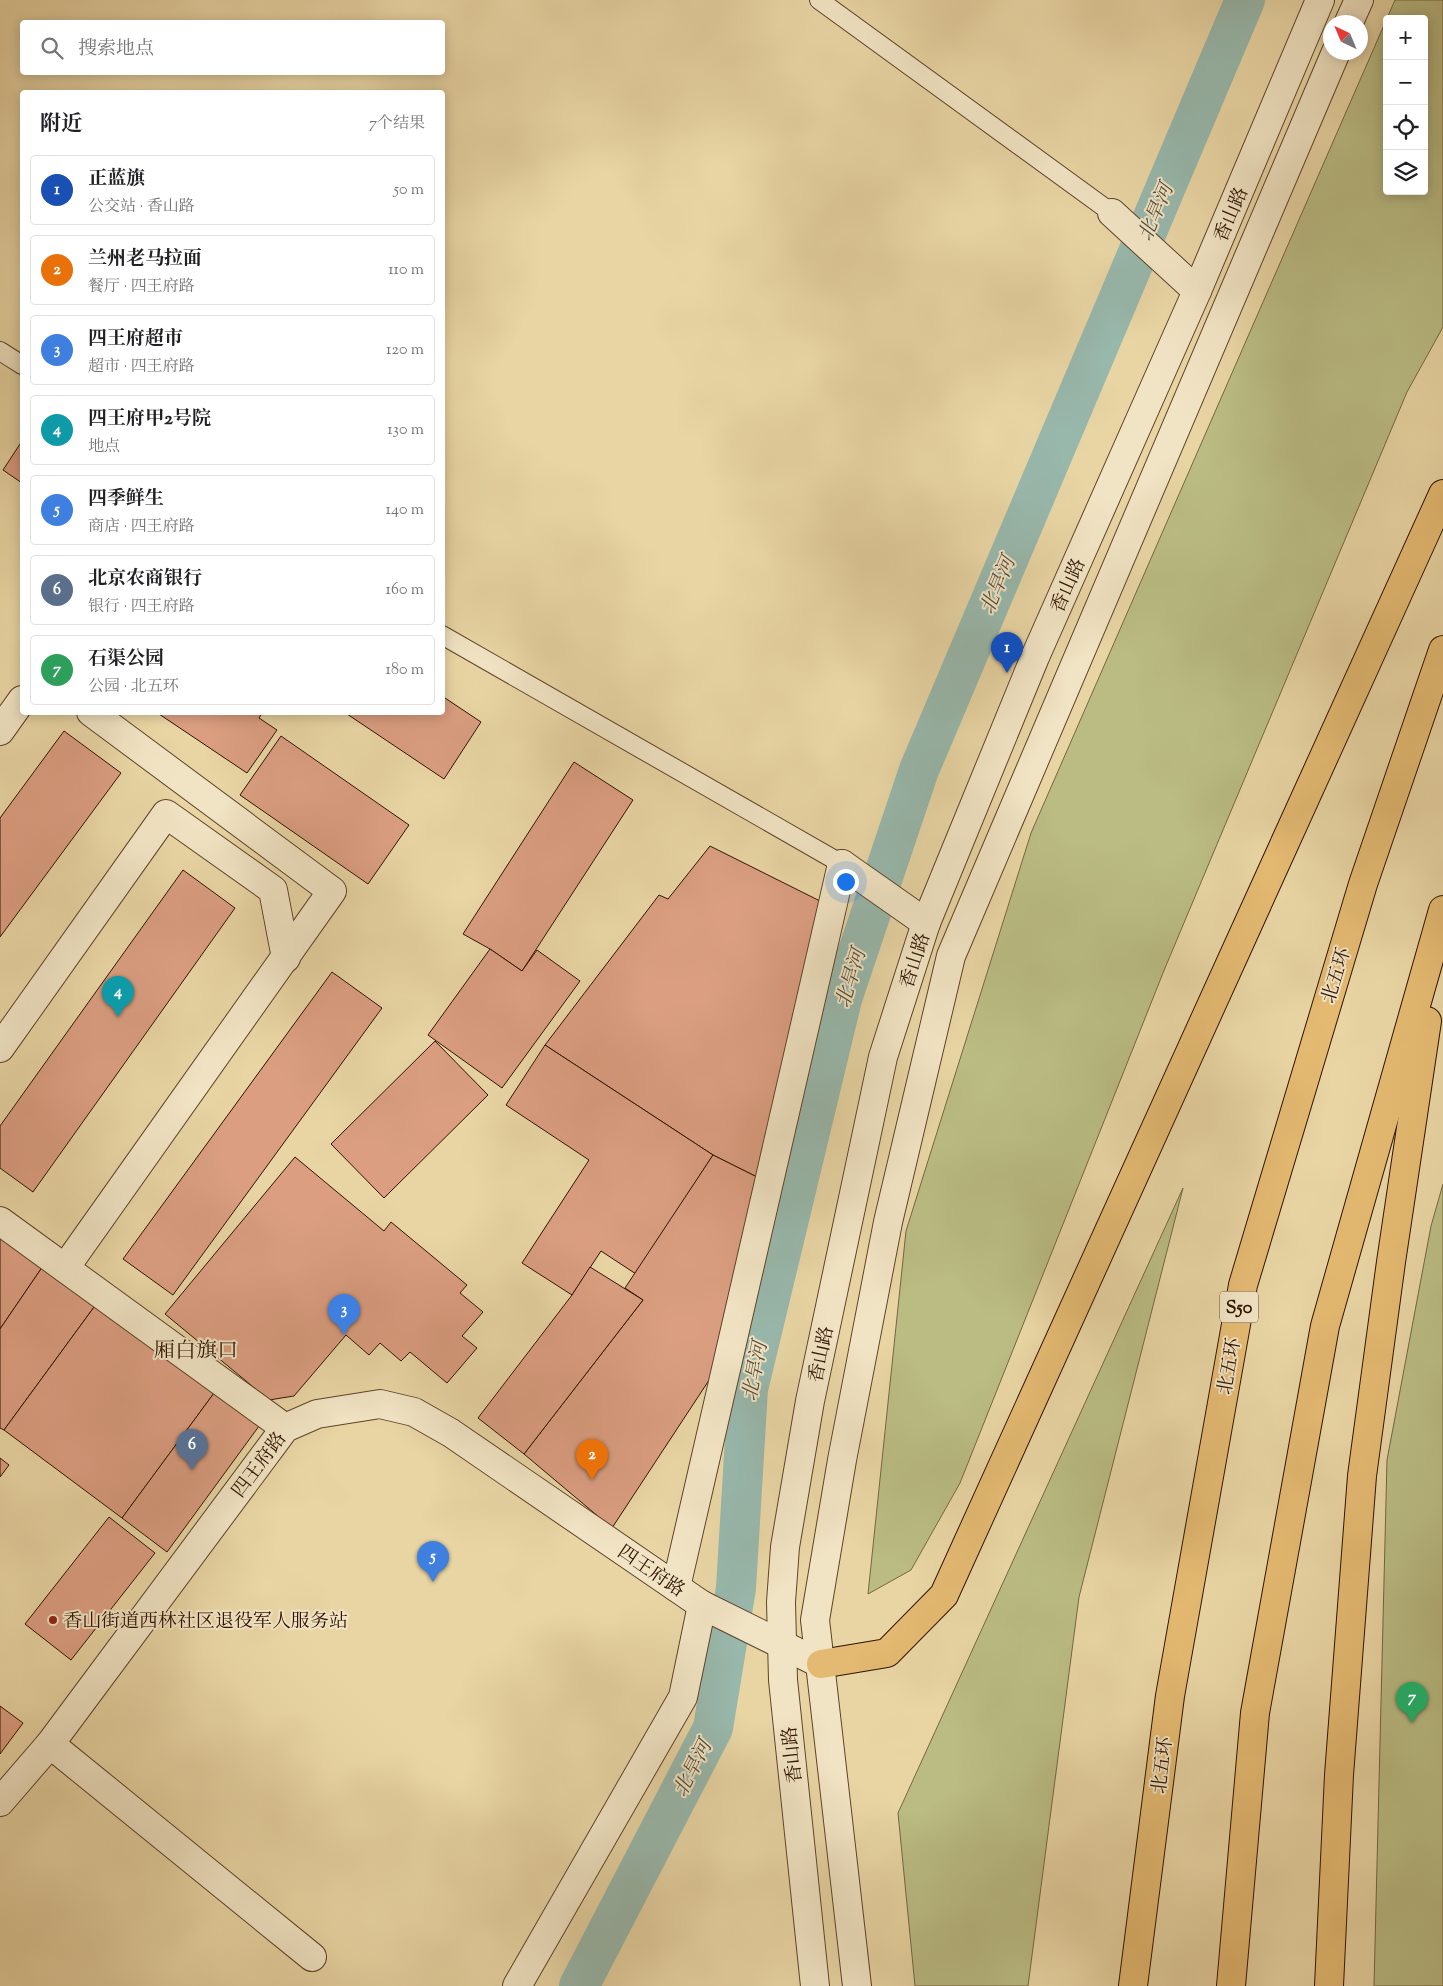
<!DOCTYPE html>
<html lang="zh">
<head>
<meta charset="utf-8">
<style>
  body { margin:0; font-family:"Sorts Mill Goudy","Noto Serif SC",serif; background:#f6f6f6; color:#202124 }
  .controls { position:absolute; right:15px; top:15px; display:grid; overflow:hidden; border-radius:5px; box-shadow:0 2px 12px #0003 }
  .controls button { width:45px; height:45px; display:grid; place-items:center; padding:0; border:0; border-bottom:1px solid #e0e0e0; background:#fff; color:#202124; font:25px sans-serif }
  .compass { position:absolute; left:1323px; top:15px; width:45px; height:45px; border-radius:50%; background:#fff; box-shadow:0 2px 12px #0003; rotate:316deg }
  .you { position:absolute; left:845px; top:881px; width:18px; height:18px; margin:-12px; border:4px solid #fff; border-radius:50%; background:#1a73e8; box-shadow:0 0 0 8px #1a73e833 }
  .badge { display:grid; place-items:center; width:32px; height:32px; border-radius:50%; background:#0f766e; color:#fff; font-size:16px; font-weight:700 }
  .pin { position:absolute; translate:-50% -41px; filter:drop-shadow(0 1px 2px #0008) }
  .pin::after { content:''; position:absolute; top:26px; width:18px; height:15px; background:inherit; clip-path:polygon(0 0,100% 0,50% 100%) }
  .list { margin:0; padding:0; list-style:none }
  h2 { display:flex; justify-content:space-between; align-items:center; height:65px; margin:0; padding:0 20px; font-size:21px }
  h2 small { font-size:16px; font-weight:400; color:#757577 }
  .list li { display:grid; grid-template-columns:32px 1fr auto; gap:15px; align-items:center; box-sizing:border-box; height:70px; margin:0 10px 10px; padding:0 10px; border:1px solid #e0e0e0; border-radius:5px }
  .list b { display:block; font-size:19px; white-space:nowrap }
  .list p { margin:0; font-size:16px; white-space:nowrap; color:#757577 }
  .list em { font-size:16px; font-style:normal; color:#757577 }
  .icon { flex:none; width:28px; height:28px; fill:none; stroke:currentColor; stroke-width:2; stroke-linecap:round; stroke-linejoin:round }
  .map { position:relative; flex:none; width:1443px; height:1986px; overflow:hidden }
  .search { position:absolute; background:#fff; box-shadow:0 2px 12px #0003; left:20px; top:20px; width:425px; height:55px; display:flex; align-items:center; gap:12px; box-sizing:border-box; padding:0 18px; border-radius:5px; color:#757577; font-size:19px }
  .panel { position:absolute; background:#fff; box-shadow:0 2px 12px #0003; left:20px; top:90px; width:425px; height:625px; border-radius:5px }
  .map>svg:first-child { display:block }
  .green { fill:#babc84; stroke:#746742; fill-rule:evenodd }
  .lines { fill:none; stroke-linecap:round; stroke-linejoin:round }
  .canal { stroke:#98b8ac; stroke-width:40 }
  .building { fill:#db9e81; stroke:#2f1200 }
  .service-casing { stroke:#5e4329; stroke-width:20 }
  .minor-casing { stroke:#5e4329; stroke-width:30 }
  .tertiary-casing { stroke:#5e4329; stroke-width:30 }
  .motorway-casing { stroke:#2f1200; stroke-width:30 }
  .service { stroke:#f1e4c4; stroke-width:18 }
  .minor { stroke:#f1e4c4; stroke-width:28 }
  .tertiary { stroke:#f1e4c4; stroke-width:28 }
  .motorway { stroke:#e4ba72; stroke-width:28 }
  .poi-dot { fill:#8f2418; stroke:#f1e4c4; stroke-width:2 }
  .labels { text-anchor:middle; stroke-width:4; stroke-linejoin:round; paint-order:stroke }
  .shield { fill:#f1e4c4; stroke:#69513b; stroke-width:1 }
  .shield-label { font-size:18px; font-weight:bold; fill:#2f1200 }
  .street-label { font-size:19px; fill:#2f1200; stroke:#f1e4c4 }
  .poi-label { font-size:19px; fill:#2f1200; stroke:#f1e4c4; text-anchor:start }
  .water-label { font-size:20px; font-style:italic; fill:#544c3c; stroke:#f1e4c4 }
  .quarter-label { font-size:21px; fill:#2f1200; stroke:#f1e4c4 }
</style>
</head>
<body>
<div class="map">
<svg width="1443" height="1986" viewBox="0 0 1443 1986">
  <rect width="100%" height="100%" fill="#e9d5a4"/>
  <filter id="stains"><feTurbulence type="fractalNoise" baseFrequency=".004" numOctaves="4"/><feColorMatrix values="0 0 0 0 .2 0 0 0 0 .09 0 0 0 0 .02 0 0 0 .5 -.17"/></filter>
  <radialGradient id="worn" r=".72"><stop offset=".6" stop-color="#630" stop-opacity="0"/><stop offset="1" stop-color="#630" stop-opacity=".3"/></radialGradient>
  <g class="green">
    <path d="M1395 0H1443V327L1407 392 1165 968 960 1483 911 1570 868 1594 906 1231 1031 833ZM1387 19H1424V191H1387Z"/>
    <polygon points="1443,1184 1443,1986 1374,1986 1387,1460 1431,1226"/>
    <polygon points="1183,1188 1079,1597 1028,1986 915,1986 898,1813"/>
  </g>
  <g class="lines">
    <polyline class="canal" points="579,1986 713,1728 736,1588 748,1389 842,999 919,770 1245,0"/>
  </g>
  <g class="building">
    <polygon points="22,441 22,483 3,470"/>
    <polygon points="442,696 481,722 444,779 344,712 442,712"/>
    <polygon points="156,712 263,712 259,718 277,730 247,773"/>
    <polygon points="64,731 121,773 0,937 0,818"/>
    <polygon points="281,736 409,825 368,884 240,795"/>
    <polygon points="574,762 633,800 522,971 490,949 463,934"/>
    <polygon points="710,846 832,907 759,1178 713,1155 545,1045 659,895 668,899"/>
    <polygon points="183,870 235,908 33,1192 0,1168 0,1126"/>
    <polygon points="490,949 522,971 537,950 580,981 502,1088 428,1035"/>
    <polygon points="332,972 382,1008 173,1295 123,1259"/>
    <polygon points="435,1041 488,1095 384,1198 331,1144"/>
    <polygon points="545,1045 713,1155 636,1274 601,1251 572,1295 522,1263 589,1160 506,1105"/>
    <polygon points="713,1155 759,1178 717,1368 612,1528 524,1454 643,1300 625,1288"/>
    <polygon points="295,1157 384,1231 391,1222 467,1285 460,1293 483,1312 462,1336 477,1348 447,1383 410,1352 401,1361 380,1343 369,1355 346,1335 294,1396 269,1400 165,1314"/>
    <polygon points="0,1238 43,1266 0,1329"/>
    <polygon points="43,1266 97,1303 4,1430 0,1428 0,1329"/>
    <polygon points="590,1267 643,1300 524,1454 478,1418 572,1295"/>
    <polygon points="97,1303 217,1389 122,1518 4,1430"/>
    <polygon points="217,1389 262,1422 167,1552 122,1518"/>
    <polygon points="0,1458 9,1465 0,1477"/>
    <polygon points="109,1517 155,1553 71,1660 25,1624"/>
    <polygon points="0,1706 23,1723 0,1754"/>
  </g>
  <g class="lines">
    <g class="service-casing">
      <g id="service">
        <polyline points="819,0 1112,213"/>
        <polyline points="0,351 22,365"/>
        <polyline points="442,635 842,864"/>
      </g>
    </g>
    <g class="minor-casing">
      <g id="minor">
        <polyline points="0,731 22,700"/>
        <polyline points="0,1048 166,814 273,890 286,958"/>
        <polyline points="0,1221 285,1428"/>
        <polyline points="65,1268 332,891 91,712"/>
        <polyline points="676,1587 842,864"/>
        <polyline points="50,1744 312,1957"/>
        <polyline points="0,1802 50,1744 285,1428 317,1414 380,1404 414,1412 451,1433 702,1605 821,1664"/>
        <polyline points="517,1986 683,1697 702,1605"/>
      </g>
    </g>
    <g class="tertiary-casing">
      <g id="tertiary">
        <polyline points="1349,22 1359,0"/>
        <polyline points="1112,213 1197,291"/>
        <polyline points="842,864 926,923"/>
        <polyline points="815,1986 783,1680 781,1602 785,1547 810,1401 883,1057 926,923 1035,657 1197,291 1320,0"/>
        <polyline points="857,1986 815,1620 842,1460 888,1222 951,956 1336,52"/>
      </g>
    </g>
    <g class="motorway-casing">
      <g id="motorway">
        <polyline points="821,1664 887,1653 944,1595 1443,494"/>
        <polyline points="1133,1986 1170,1696 1243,1285 1363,884 1443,650"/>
        <polyline points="1231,1986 1255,1713 1325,1326 1443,910"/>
        <polyline points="1329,1986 1339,1775 1362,1476 1391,1262 1427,1021"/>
      </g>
    </g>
    <use href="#service" class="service"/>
    <use href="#minor" class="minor"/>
    <use href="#tertiary" class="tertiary"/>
    <use href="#motorway" class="motorway"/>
  </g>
  <circle class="poi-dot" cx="53" cy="1620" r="5"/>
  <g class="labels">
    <rect class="shield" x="1220" y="1291.5" width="38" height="31" rx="4"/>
    <g class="shield-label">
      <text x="1239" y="1313">S50</text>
    </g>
    <g class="street-label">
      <text transform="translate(1230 214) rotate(-67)" y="7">香山路</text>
      <text transform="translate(1067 585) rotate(-66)" y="7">香山路</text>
      <text transform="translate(914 960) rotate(-72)" y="7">香山路</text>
      <text transform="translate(1335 975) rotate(-73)" y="7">北五环</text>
      <text transform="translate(820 1354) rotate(-78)" y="7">香山路</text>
      <text transform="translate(1228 1366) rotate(-80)" y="7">北五环</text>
      <text transform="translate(258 1464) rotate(-53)" y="7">四王府路</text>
      <text transform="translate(652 1570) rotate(34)" y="7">四王府路</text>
      <text transform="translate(791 1755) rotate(-96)" y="7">香山路</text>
      <text transform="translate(1161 1765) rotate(-83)" y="7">北五环</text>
    </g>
    <g class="poi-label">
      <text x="63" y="1627">香山街道西林社区退役军人服务站</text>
    </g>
    <g class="water-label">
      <text transform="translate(1155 212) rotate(-67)" y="7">北旱河</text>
      <text transform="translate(997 585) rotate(-67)" y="7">北旱河</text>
      <text transform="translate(850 978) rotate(-73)" y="7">北旱河</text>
      <text transform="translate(754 1371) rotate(-79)" y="7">北旱河</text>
      <text transform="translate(692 1768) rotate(-63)" y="7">北旱河</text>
    </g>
    <g class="quarter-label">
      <text x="196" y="1357">厢白旗口</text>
    </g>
  </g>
  <rect width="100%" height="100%" filter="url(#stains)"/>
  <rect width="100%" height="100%" fill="url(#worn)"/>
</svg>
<div class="controls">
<button>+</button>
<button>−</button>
<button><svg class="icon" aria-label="locate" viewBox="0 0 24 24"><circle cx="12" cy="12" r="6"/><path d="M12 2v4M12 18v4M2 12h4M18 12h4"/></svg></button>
<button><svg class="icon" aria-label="layers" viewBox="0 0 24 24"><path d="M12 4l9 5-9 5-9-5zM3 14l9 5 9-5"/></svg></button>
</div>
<svg class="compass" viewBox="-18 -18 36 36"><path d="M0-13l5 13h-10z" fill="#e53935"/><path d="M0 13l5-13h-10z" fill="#757577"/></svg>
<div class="you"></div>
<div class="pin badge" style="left:1007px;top:673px;background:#1a4fb4">1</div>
<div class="pin badge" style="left:592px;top:1480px;background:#e8710a">2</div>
<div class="pin badge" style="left:344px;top:1335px;background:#3f7fe0">3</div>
<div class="pin badge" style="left:118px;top:1017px;background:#0f9aa8">4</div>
<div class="pin badge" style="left:433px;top:1582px;background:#3f7fe0">5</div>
<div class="pin badge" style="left:192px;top:1470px;background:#5c6f8a">6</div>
<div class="pin badge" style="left:1412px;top:1723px;background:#2e9e5b">7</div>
<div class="search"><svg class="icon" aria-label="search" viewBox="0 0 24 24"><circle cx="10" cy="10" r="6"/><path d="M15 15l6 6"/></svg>搜索地点</div>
<section class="panel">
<h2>附近<small>7个结果</small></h2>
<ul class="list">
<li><span class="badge" style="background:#1a4fb4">1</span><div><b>正蓝旗</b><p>公交站 · 香山路</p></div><em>50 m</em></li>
<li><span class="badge" style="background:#e8710a">2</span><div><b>兰州老马拉面</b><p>餐厅 · 四王府路</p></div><em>110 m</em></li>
<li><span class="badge" style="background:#3f7fe0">3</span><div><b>四王府超市</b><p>超市 · 四王府路</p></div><em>120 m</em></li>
<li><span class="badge" style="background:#0f9aa8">4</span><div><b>四王府甲2号院</b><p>地点</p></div><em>130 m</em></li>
<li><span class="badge" style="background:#3f7fe0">5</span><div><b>四季鲜生</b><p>商店 · 四王府路</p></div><em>140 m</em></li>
<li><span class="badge" style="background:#5c6f8a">6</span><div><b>北京农商银行</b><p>银行 · 四王府路</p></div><em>160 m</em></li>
<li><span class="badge" style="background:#2e9e5b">7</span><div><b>石渠公园</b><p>公园 · 北五环</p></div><em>180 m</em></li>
</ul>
</section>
</div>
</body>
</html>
